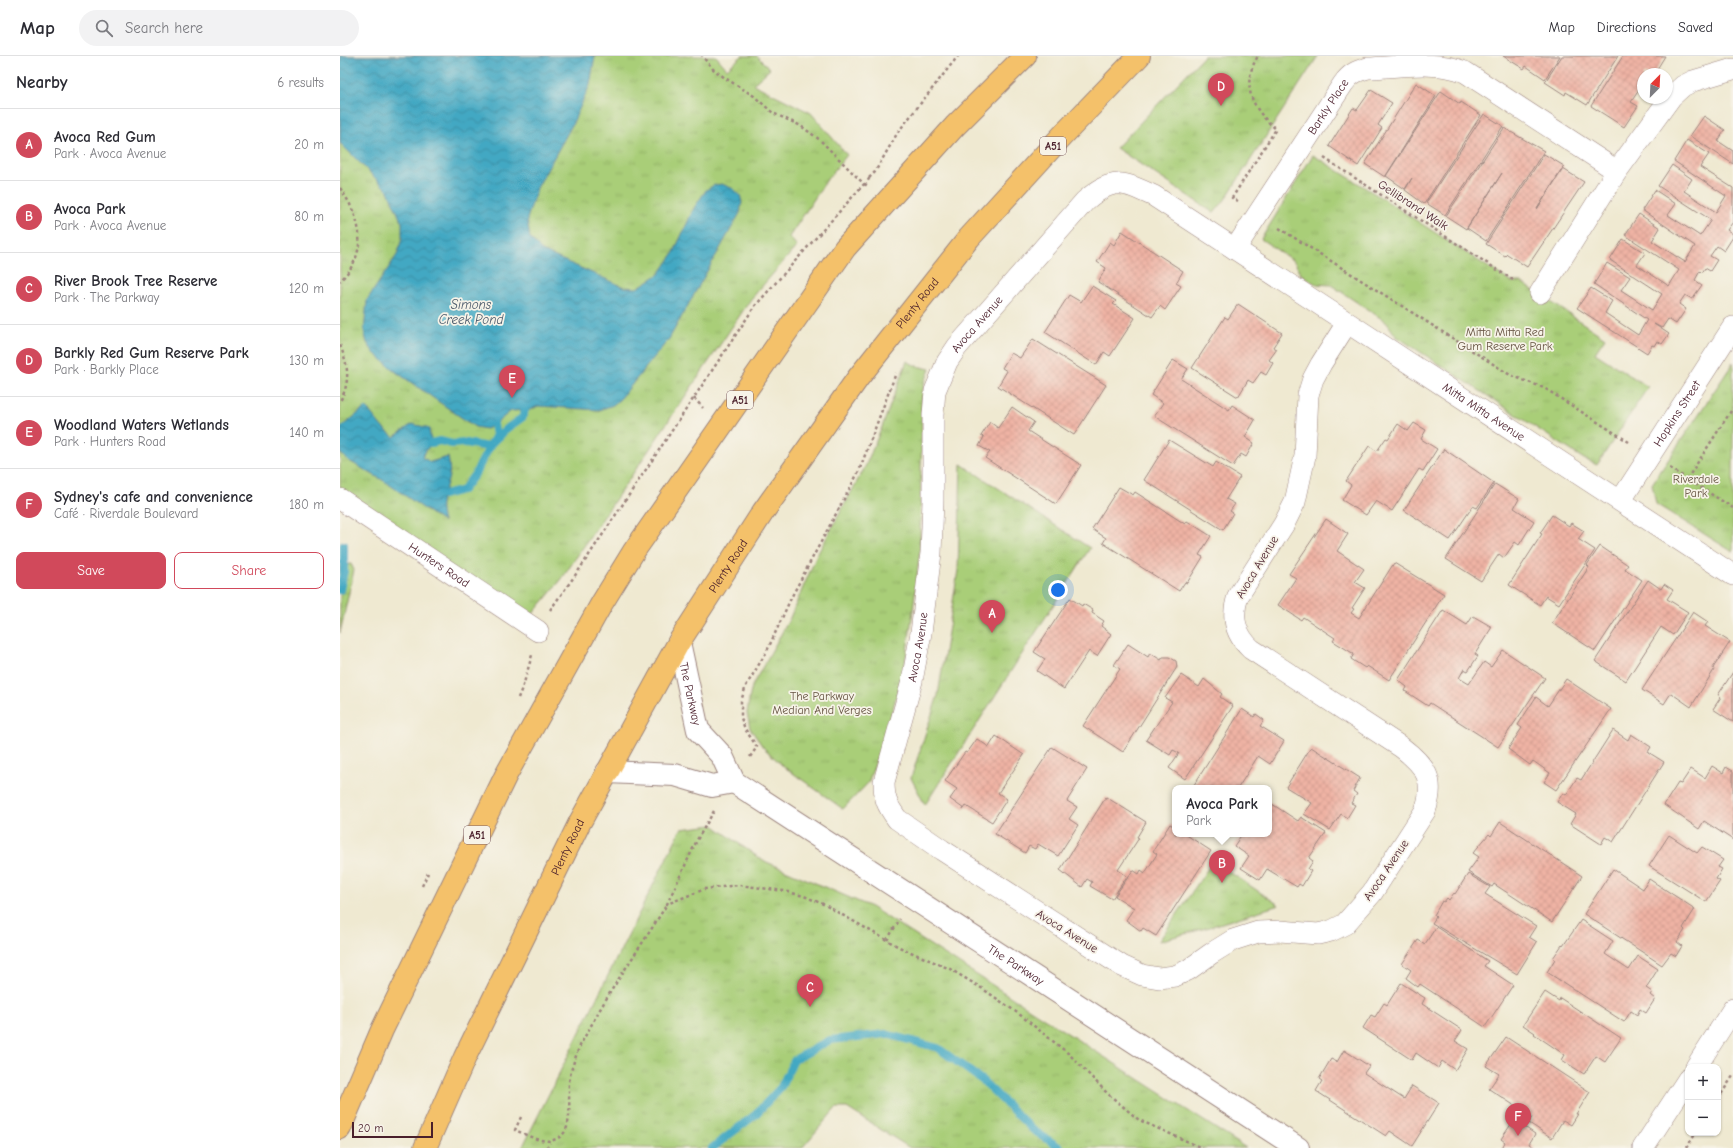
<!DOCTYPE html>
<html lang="en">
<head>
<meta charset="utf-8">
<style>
  body { margin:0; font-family:"Comic Neue",sans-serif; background:#f2f2f3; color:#2b2b33 }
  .controls { position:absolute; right:12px; bottom:12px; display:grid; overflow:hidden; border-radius:8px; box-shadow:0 1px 3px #0004 }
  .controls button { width:36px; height:36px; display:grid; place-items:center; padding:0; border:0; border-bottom:1px solid #e1e1e2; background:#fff; color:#2b2b33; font:20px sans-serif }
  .compass { position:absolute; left:1297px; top:12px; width:36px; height:36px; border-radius:50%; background:#fff; box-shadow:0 1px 3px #0004; rotate:24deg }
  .scale { position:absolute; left:12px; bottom:10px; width:81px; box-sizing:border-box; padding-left:4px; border:2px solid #4a1f2b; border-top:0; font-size:11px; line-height:14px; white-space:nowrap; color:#4a1f2b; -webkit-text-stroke:3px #f7f3e8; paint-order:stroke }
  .you { position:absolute; left:718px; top:534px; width:14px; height:14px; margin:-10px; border:3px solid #fff; border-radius:50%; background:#1a73e8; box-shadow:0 0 0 6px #1a73e833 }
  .badge { display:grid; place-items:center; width:26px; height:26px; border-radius:50%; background:#d1495b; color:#fff; font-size:13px; font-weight:700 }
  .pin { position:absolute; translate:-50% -33px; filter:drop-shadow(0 1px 2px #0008) }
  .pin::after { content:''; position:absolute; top:21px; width:14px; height:12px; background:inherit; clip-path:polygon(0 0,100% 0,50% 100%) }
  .popup { position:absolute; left:832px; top:729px; width:100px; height:52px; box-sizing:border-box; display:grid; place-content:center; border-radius:8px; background:#fff; filter:drop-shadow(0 1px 3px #0005); font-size:13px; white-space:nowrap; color:#7c7c81 }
  .popup b { font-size:15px; color:#2b2b33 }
  .popup::after { content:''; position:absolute; left:50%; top:100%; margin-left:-8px; border:8px solid transparent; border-top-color:#fff }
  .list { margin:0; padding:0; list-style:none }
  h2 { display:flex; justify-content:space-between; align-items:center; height:52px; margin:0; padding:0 16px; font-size:17px }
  h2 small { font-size:13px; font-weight:400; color:#7c7c81 }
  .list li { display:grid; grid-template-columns:26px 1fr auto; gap:12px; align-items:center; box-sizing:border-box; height:72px; padding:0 16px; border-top:1px solid #e1e1e2 }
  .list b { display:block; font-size:15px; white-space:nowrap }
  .list p { margin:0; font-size:13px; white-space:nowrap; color:#7c7c81 }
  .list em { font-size:13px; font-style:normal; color:#7c7c81 }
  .actions { display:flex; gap:8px; padding:12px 16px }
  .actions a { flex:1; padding:9px 0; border:1px solid #d1495b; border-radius:8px; text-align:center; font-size:14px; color:#d1495b }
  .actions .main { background:#d1495b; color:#fff }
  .icon { flex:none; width:22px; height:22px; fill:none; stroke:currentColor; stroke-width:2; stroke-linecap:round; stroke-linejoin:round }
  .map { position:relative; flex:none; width:1393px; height:1092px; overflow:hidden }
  header { display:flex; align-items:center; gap:24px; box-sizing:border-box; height:56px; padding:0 20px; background:#fff; border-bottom:1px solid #e1e1e2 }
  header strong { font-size:19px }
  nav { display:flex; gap:22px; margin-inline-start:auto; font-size:14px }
  .search { width:280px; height:36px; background:#f2f2f3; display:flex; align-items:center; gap:10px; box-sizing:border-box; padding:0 14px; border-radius:22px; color:#7c7c81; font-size:15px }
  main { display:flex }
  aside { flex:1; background:#fff }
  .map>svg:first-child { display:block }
  .wetland { fill:url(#wetland-marsh); stroke:#7a7652 }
  .park { fill:url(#park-tufts); stroke:#7a7652 }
  .water { fill:url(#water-waves); stroke:#466477 }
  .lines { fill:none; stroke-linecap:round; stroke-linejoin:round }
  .stream { stroke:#43a8c3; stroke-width:8 }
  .building { fill:url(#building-cross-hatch) }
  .minor-casing { stroke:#9c847e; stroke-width:22 }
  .tertiary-casing { stroke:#9c847e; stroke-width:24 }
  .trunk-casing { stroke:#9c847e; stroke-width:24 }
  .path { stroke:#9c847e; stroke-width:2.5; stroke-dasharray:3 3; stroke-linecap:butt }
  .minor { stroke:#fff; stroke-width:21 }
  .tertiary { stroke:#fff; stroke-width:22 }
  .trunk { stroke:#f4c16a; stroke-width:22 }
  .labels { text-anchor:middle; stroke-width:3.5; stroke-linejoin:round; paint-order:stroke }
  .shield { fill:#f7f3e8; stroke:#7e5f64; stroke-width:1 }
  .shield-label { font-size:11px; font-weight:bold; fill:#4a1f2b }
  .street-label { font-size:12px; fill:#4a1f2b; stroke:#f7f3e8 }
  .park-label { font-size:12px; fill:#665442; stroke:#f7f3e8 }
  .water-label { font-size:13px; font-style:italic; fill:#475668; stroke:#f7f3e8 }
</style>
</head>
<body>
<header>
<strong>Map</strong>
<div class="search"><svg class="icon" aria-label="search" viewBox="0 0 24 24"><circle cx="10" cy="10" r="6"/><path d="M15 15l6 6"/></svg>Search here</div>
<nav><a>Map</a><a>Directions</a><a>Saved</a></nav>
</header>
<main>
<aside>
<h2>Nearby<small>6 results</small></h2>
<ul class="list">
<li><span class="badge">A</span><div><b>Avoca Red Gum</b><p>Park · Avoca Avenue</p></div><em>20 m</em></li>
<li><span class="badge">B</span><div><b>Avoca Park</b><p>Park · Avoca Avenue</p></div><em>80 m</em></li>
<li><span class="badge">C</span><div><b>River Brook Tree Reserve</b><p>Park · The Parkway</p></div><em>120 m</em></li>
<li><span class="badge">D</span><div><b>Barkly Red Gum Reserve Park</b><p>Park · Barkly Place</p></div><em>130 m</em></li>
<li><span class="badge">E</span><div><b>Woodland Waters Wetlands</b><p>Park · Hunters Road</p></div><em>140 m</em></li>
<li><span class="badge">F</span><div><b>Sydney's cafe and convenience</b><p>Café · Riverdale Boulevard</p></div><em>180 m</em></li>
</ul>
<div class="actions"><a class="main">Save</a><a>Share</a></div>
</aside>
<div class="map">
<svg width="1393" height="1092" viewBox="0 0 1393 1092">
  <defs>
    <pattern id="wetland-marsh" width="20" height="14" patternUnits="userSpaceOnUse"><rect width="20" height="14" fill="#a9ce78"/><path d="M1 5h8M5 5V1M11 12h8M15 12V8" fill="none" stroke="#93b068"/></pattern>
    <pattern id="park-tufts" width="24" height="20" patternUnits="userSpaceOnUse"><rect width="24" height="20" fill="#a9ce78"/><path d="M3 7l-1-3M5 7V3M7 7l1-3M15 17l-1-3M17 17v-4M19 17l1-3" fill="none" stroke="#93b068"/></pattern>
    <pattern id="water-waves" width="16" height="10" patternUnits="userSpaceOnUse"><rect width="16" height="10" fill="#43a8c3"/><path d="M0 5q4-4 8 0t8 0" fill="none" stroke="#3a889f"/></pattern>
    <pattern id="building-cross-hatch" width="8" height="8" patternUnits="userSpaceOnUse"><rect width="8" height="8" fill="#efb3a4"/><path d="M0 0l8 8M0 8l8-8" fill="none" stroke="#ce9a8d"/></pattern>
  </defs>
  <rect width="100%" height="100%" fill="#f7f3e8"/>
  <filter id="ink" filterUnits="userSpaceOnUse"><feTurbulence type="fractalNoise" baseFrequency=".025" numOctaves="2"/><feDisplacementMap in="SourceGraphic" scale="8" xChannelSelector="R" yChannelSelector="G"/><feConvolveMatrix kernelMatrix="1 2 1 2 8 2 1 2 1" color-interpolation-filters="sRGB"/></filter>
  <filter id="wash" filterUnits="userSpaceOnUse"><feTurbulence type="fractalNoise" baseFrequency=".012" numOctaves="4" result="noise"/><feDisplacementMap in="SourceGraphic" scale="16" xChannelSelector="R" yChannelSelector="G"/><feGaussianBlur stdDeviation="0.9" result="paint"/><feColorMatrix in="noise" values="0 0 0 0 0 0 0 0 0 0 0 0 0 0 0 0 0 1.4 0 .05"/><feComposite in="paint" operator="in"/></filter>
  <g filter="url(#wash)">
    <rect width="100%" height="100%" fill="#efe9d1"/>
    <polygon class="wetland" points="11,508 14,514 0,577 0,509"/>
    <g class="park">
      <polygon points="0,0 376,0 387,13 402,0 417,0 430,13 413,28 471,57 507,99 488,122 449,181 457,190 411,243 221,524 186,566 0,441"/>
      <polygon points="864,0 978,0 884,145 874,157 776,92"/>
      <polygon points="973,99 1045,144 1171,226 1181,226 1265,282 1255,297 1308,331 1257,409 1244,403 1056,280 1047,267 1042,263 991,229 976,228 961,219 955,206 921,183"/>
      <polygon points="567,305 576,310 590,313 584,328 582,341 580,493 573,555 564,614 544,683 528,727 503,753 443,710 423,691 410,672 407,657 409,644 412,630 449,564 477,499 525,411 542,371"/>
      <polygon points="1393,307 1393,496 1316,448 1312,428"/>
      <polygon points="621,408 750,492 585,749 571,722 598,639 618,514"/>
      <polygon points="373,769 422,804 531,851 906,1092 570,1092 507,1052 496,1052 462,1092 182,1092 341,773"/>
      <polygon points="873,805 939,849 866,872 819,885"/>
    </g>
    <g class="water">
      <polygon points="0,0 255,0 250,29 232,69 197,132 187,163 190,182 202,195 284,231 297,232 319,218 333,198 354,152 366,134 374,129 382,128 394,133 400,139 402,146 400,157 329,283 281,342 273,349 259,354 198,350 190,354 171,355 154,369 146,373 135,371 56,316 34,297 27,287 24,275 27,244 57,199 62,182 62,167 48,135 0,87"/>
      <path d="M26 351 42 371 54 381 72 368 89 372 91 387 82 401 90 406 108 401C113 422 105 428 101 447 100 453 102 461 103 466L44 425 9 405 0 397V372Z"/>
    </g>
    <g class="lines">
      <g class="stream">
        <polyline points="154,385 159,381 166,373 183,361 185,354"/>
        <polyline points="91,387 100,385 112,388 126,387 148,391"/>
        <polyline points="104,439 123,434 135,418 156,379 154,369"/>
        <polyline points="0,534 4,515 4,489"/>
        <polyline points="372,1092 415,1059 441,1031 454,1004 490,984 546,978 598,992 643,1025 693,1074 721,1092"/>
      </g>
    </g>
    <g id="blocks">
      <g class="building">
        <polygon points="1163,0 1220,0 1205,23 1186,10 1184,13"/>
        <polygon points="1222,0 1278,0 1247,49 1226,36 1225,39 1205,26"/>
        <polygon points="1283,0 1325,0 1314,18 1303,18 1303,28 1291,46 1298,50 1284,71 1251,50"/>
        <polygon points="1076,27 1096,40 1045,121 1025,108"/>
        <polygon points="1031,34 1052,47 1038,69 1042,72 1018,110 989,90 1013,52 1017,54"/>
        <polygon points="1101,35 1120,48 1121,46 1141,59 1084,148 1065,134 1072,122 1065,133 1046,120"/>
        <polygon points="1144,58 1163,70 1105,159 1086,147"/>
        <polygon points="1364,60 1385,74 1378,85 1393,95 1393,108 1350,80"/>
        <polygon points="1164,72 1204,95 1146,185 1127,172 1162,117 1126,173 1106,160"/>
        <polygon points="1347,84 1369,98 1360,111 1393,132 1393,166 1387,174 1393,178 1393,181 1384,195 1377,190 1370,200 1377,204 1370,215 1365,212 1362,217 1360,215 1355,224 1362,229 1352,243 1345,239 1339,248 1346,253 1336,268 1328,263 1322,272 1314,268 1329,278 1322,288 1317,285 1314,290 1312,289 1307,297 1237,252 1251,232 1272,245 1265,257 1298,279 1307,264 1254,228 1267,207 1290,221 1281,234 1312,254 1322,238 1270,204 1283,183 1305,197 1297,209 1329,230 1339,214 1285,179 1299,158 1320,172 1312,185 1345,206 1355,190 1302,154 1315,134 1336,148 1328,159 1360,180 1371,164 1318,130 1332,109 1352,123 1344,135 1376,156 1386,140 1334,105"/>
        <polygon points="1204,98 1224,110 1197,153 1223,113 1244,126 1187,211 1167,198 1165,200 1146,188"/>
        <polygon points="782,175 843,215 836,227 841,230 825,254 820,250 812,261 758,226 766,212 757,206 770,186 774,189"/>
        <polygon points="752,230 776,245 773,248 795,262 770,300 764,296 756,309 705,276 729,239 741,246"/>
        <polygon points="898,248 942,277 933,291 937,293 929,304 933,307 926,319 921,316 913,327 908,324 898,341 852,312 885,261 888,263"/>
        <polygon points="693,283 766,329 734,379 658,330 667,315 662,312 671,297 680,302"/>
        <polygon points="833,304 848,313 841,323 889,354 892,349 915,364 905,381 914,387 906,401 901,398 893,410 814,360 823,347 811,339"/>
        <polygon points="672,351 694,366 688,375 741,409 716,448 645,402 650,396 639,390 644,381 641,380 650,366 658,372"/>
        <polygon points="1074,367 1086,374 1081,383 1097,393 1083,415 1079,413 1052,455 1036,445 1026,459 1002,444 1011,429 1006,425 1029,390 1037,395 1046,382 1048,383 1058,368 1068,375"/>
        <polygon points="829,384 873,411 876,406 900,421 886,443 895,448 890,455 893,457 883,474 804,424"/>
        <polygon points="1104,393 1154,427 1137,452 1133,450 1110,484 1064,454"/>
        <polygon points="1155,428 1179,443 1174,452 1194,465 1179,489 1175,486 1164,502 1159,498 1141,525 1106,503"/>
        <polygon points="779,431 793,439 795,436 845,468 847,465 871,480 859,499 863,501 847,527 845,526 839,535 763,487 766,482 752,473"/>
        <polygon points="1212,459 1229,470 1231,467 1244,475 1238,483 1255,494 1219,548 1206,540 1200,549 1169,529 1202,478 1200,477"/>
        <polygon points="986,463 1008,478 997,495 1024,513 1015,526 1025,532 1012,552 1014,553 1011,557 1019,562 1054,507 1104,538 1049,624 1027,610 1025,612 1011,603 1014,598 993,585 995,582 963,561 961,564 938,549 956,522 949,518"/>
        <polygon points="1260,490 1288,509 1285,513 1302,524 1255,595 1212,567 1249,511 1247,509"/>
        <polygon points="1308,524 1321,533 1324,528 1333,534 1327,543 1348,556 1333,579 1321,571 1286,625 1255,605"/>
        <polygon points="730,542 742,550 743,548 753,554 752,557 764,565 761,570 771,578 757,600 749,595 724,633 697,615 705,603 694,596"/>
        <polygon points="1103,554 1127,569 1133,560 1152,571 1135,598 1138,600 1128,615 1124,613 1119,622 1129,628 1144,606 1151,611 1163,594 1205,622 1158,691 1090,647 1088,650 1065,635 1067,631 1058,624"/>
        <polygon points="1353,556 1368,566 1365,570 1390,586 1373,612 1374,614 1351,651 1331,637 1324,648 1302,634"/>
        <polygon points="788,588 808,601 810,597 821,604 823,601 829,601 836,605 837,611 783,696 743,670 780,613 774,609"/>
        <polygon points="1393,616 1393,666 1373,653 1381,641 1378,639"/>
        <polygon points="841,619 859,631 864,623 882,638 880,641 893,650 845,723 829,712 839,697 833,694 830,699 806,684 832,646 825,642"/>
        <polygon points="1226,623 1271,653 1216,734 1204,726 1210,717 1193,705 1190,709 1168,693 1182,672 1178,669 1196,641 1208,650"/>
        <polygon points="902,653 914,661 916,658 924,664 920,670 944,685 930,708 918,700 898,732 852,732"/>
        <polygon points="1273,674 1288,684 1291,678 1311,691 1308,696 1324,706 1273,786 1265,781 1261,788 1230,768 1236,758 1217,746 1223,737 1226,739 1237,722 1241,724"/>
        <polygon points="656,680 684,699 658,737 667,743 652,766 626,750 624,753 610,743 617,733 605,725 625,696 627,697 637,683 649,691"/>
        <polygon points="712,691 747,713 727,745 737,751 729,763 738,769 718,800 698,788 695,793 689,790 685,797 655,778"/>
        <polygon points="971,691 1020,722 1013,735 1017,738 1011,747 1015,749 1007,762 1001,758 990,774 964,758 972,747 946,731"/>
        <polygon points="1372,710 1383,717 1386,711 1393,715 1393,784 1364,765 1359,773 1324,749 1338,727 1341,728 1351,713 1365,722"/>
        <polygon points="766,741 806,766 797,781 799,782 778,814 787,820 772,843 750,830 752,826 747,823 742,831 720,814"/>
        <polygon points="929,746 958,765 961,761 986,777 969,802 973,805 968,813 971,815 962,830 959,828 957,831 927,813 920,824 901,812 909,800 894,790 902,778 929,778"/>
        <polygon points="1160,766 1242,820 1212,866 1154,828 1152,831 1128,816 1139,801 1133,797 1149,778 1151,780"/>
        <polygon points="830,768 835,771 835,778 845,778 871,795 816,880 803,872 801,875 786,864 794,852 775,840 793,814 799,818 801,814 805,817 817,798 813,795"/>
        <polygon points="1329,779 1357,797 1362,791 1383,804 1378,811 1382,813 1376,823 1380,825 1366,846 1309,810"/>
        <polygon points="1273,813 1303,833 1309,823 1355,853 1343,872 1345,874 1337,886 1342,890 1336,900 1331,897 1322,909 1244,858"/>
        <polygon points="1128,818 1150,831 1145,838 1196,870 1189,881 1197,886 1177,918 1092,867 1096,861 1094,859 1102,845 1104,846 1107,842 1109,844 1114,837 1115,838"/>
        <polygon points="1241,864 1273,885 1265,898 1289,914 1298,900 1318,913 1306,932 1312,936 1310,939 1315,943 1306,957 1300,953 1297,959 1291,955 1284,966 1207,916 1215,903 1213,902 1222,889 1223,890"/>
        <polygon points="1096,871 1148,905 1144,910 1173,929 1145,971 1080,928 1078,931 1066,922 1071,914 1062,908 1078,884 1085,888"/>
        <polygon points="1061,927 1085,942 1082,948 1122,974 1115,985 1128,993 1115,1014 1102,1005 1098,1012 1076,997 1072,1004 1023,972 1031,959 1035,961 1044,947 1047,949"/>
        <polygon points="1205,936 1219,945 1220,942 1281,982 1265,1006 1256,1000 1244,1018 1222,1004 1225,999 1194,978 1195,977 1183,969"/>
        <polygon points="1166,981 1250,1036 1236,1058 1238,1058 1231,1069 1223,1064 1212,1082 1189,1067 1192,1061 1149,1033 1159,1018 1146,1010"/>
        <polygon points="1004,994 1029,1010 1024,1017 1064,1043 1072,1030 1099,1047 1072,1090 1050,1075 1046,1080 976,1035 982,1025 979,1023 991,1003 997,1006"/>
        <polygon points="1174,1064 1195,1078 1189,1088 1195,1092 1162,1092 1165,1086 1161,1083"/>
      </g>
    </g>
  </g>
  <g filter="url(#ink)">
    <use href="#blocks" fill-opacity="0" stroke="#9c847e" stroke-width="1"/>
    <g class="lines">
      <g class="minor-casing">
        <g id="minor">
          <path id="s1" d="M895 193 1003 28C1010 18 1016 15 1028 12 1058 11 1097 4 1125 16L1277 115 1331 41 1343 30 1353 25 1393 13"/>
          <polyline points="1200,237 1277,115"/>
          <path id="s2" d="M1007 267 981 308 973 323 968 339 965 400 955 446 944 468 898 540C891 561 895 578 911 593L1061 691C1086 710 1096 724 1085 755L1032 837 1005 868 991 875 978 878 940 875 918 876 893 884 872 897 848 914 835 920 819 922 802 919 782 910 602 794 557 763C547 749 544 743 544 726L572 625 581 577 591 497 593 445V359L595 335 607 306 617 291 745 145C773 121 782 125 814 140L1393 519"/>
          <path id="s3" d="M0 443 198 575"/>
          <path id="s4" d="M1281 444 1393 271"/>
          <polyline points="1356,1011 1393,953"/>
          <polyline points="1303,1092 1348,1023"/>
        </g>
      </g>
      <g class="tertiary-casing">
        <g id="tertiary">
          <path id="s5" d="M339 586 358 674 382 700 394 726 958 1092"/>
          <polyline points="267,716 335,719 372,730 394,726"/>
        </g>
      </g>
      <g class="trunk-casing">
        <g id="trunk">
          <polyline points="0,1072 42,974 166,719 262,547 294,495 505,192 615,70 685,0"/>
          <path id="s6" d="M85 1092 125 1001 240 766 339 586 423 456 518 322 629 182 722 80 799 0"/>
        </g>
      </g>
      <g class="path">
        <polyline points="984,102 1173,224"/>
        <polyline points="529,122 535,116 558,76 618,0"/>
        <polyline points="525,130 530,121"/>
        <path d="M0 132C21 162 30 196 0 225"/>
        <path d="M898 145 892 142 936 73C912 53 900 29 918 0"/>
        <polyline points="939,172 1161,313 1170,319 1204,332 1289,386"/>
        <path d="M0 289C8 309 11 325 0 345"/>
        <polyline points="354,342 363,352"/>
        <polyline points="1330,412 1393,452"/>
        <polyline points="1347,423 1393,352"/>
        <polyline points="210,554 239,514 415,250 524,128 480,84 461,70 433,57 414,40 385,22 373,13 362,0"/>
        <polyline points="178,642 184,627 192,599"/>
        <polyline points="410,701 417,691 405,673 401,662 401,645 406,630 427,595 452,540 519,415 556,317"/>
        <polyline points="374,755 357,784 327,848 365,833 399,829 444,835 464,840 483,848 559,891 610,913 643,933 679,958 729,998 767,1037 799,1064 862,1092"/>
        <polyline points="82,830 88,817"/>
        <polyline points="547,884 560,863"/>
        <polyline points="1378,1043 1393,1020"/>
        <path d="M181 1061 175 1074C190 1080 208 1092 222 1079 233 1070 228 1040 229 1026 230 1017 233 1008 236 1000 240 987 248 976 254 964 276 924 303 888 327 848"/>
        <polyline points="206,1092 210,1087"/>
        <polyline points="1346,1092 1356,1077"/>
      </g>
      <use href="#minor" class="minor"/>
      <use href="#tertiary" class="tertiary"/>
      <use href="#trunk" class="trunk"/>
    </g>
  </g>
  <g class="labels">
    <g class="shield">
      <rect x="700" y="81" width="26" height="18" rx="3"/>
      <rect x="387" y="335" width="26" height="18" rx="3"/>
      <rect x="124" y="770" width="26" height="18" rx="3"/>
    </g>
    <g class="shield-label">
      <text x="713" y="94">A51</text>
      <text x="400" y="348">A51</text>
      <text x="137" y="783">A51</text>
    </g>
    <g class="street-label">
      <text dy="4" stroke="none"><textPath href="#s1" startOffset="170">Barkly Place</textPath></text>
      <text transform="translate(1073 149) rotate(33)" y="4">Gellibrand Walk</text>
      <text dy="4" stroke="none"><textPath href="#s6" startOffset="981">Plenty Road</textPath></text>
      <text dy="4" stroke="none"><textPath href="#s2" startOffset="1776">Avoca Avenue</textPath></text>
      <text dy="4" stroke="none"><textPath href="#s2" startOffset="2410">Mitta Mitta Avenue</textPath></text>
      <text dy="4" stroke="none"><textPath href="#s4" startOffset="103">Hopkins Street</textPath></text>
      <text dy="4" stroke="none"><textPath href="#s3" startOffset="119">Hunters Road</textPath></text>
      <text dy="4" stroke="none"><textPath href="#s6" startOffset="657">Plenty Road</textPath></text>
      <text transform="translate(917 511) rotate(-59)" y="4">Avoca Avenue</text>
      <text dy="4" stroke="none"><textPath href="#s2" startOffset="1439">Avoca Avenue</textPath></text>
      <text dy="4" stroke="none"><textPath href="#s5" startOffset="53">The Parkway</textPath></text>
      <text dy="4" stroke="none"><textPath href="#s6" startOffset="333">Plenty Road</textPath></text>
      <text transform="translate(1046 814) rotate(-56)" y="4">Avoca Avenue</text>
      <text transform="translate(727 875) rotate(32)" y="4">Avoca Avenue</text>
      <text dy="4" stroke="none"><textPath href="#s5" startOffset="490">The Parkway</textPath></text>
    </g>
    <g class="park-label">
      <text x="1165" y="280">Mitta Mitta Red<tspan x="1165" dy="14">Gum Reserve Park</tspan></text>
      <text x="1356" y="427">Riverdale<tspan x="1356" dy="14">Park</tspan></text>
      <text x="482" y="644">The Parkway<tspan x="482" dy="14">Median And Verges</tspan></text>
    </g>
    <g class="water-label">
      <text x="131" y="253">Simons<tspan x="131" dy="15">Creek Pond</tspan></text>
    </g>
  </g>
</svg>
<div class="controls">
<button>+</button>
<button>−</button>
</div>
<svg class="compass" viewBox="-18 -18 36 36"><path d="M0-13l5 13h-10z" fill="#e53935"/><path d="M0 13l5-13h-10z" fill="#7c7c81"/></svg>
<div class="scale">20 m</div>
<div class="you"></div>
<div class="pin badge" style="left:652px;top:577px">A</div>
<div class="pin badge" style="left:882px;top:827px">B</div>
<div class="popup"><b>Avoca Park</b>Park</div>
<div class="pin badge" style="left:470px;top:951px">C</div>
<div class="pin badge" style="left:881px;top:50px">D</div>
<div class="pin badge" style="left:172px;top:342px">E</div>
<div class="pin badge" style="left:1178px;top:1080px">F</div>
</div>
</main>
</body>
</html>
